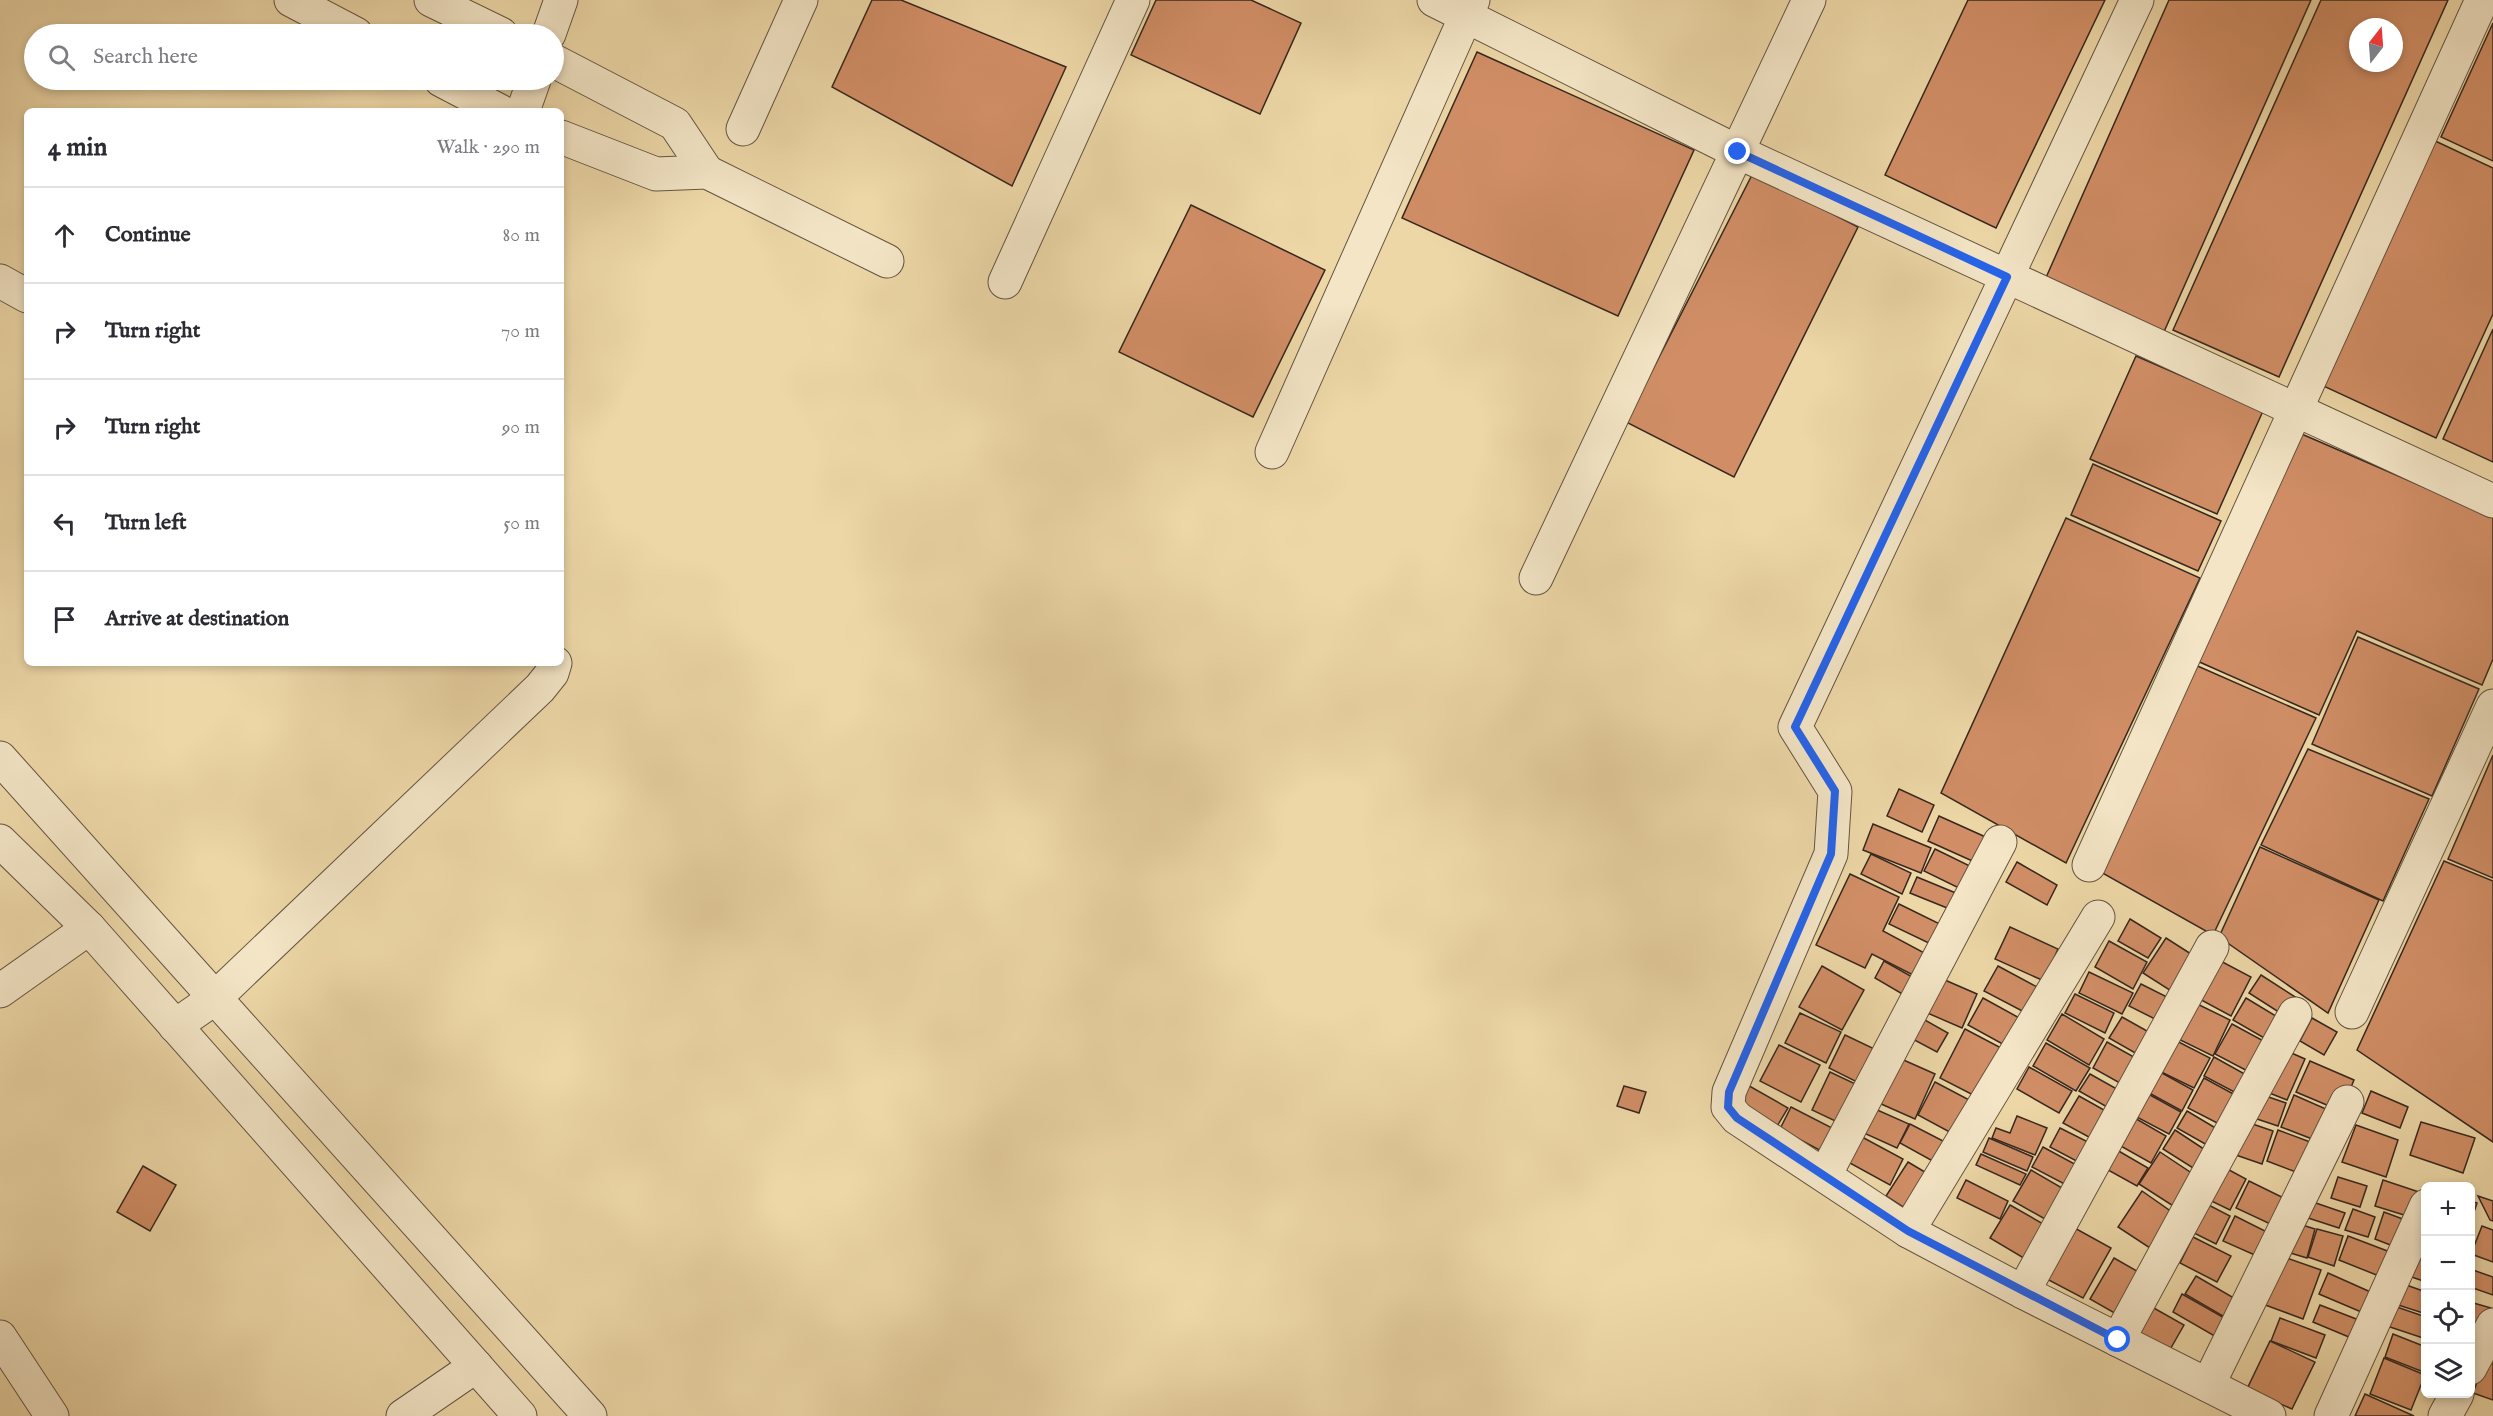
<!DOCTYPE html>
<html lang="en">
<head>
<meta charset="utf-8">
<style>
  body { margin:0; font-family:"IM FELL English",serif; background:#f7f7f7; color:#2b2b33 }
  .controls { position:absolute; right:18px; bottom:18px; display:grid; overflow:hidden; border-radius:9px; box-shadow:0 3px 9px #0003 }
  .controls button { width:54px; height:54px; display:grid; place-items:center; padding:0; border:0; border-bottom:2px solid #e1e1e2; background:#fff; color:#2b2b33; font:30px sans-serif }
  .compass { position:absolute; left:2349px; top:18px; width:54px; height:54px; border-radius:50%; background:#fff; box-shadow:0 3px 9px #0003; rotate:17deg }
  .stop { position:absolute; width:18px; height:18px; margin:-14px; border:4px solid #2563eb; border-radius:50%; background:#fff }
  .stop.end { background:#2563eb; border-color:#fff; box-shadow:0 2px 6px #0008 }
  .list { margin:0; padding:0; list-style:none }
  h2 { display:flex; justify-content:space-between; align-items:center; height:78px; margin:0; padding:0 24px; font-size:26px }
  h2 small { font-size:20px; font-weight:400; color:#7c7c81 }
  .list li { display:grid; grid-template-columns:39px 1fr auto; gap:18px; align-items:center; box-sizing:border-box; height:96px; padding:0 24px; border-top:2px solid #e1e1e2 }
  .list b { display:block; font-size:22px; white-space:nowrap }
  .list em { font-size:20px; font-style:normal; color:#7c7c81 }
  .icon { flex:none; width:33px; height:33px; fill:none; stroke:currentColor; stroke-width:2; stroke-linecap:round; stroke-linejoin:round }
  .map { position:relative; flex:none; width:2493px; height:1416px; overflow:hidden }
  .search { position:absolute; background:#fff; box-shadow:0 3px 9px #0003; left:24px; top:24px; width:540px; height:66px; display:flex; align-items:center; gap:15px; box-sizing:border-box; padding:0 21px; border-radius:33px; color:#7c7c81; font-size:22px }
  .panel { position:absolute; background:#fff; box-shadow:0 3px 9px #0003; left:24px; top:108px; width:540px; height:558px; border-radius:9px }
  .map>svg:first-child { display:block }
  .building { fill:#d18e66; stroke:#36281f; stroke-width:1.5; fill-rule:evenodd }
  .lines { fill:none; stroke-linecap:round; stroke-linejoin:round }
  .minor-casing { stroke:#645441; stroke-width:35 }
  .minor { stroke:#f3e5c6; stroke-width:33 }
  .route { stroke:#2563eb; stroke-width:8 }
</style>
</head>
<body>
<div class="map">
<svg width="2493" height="1416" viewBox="0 0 2493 1416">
  <rect width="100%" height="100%" fill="#edd7a7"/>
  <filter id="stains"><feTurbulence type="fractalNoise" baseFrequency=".00333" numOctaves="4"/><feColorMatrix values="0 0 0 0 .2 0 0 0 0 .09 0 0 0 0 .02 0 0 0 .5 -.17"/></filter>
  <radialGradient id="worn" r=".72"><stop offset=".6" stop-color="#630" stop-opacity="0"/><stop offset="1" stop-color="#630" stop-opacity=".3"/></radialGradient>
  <g class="building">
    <polygon points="872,0 901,0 1066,67 1012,186 832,87"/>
    <polygon points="1156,0 1251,0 1301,23 1260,114 1131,55"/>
    <polygon points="1968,0 2105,0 1996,228 1885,175"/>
    <polygon points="2169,0 2311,0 2163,334 2044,282"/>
    <path d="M2321 0H2448L2279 377 2173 330ZM2358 27H2394V63H2358Z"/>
    <polygon points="2493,23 2493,161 2441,137"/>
    <polygon points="1477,52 1694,150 1618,316 1402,218"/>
    <polygon points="2431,139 2493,168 2493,314 2436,438 2319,384"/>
    <polygon points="1753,173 1858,227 1734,477 1626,422"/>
    <polygon points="1191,205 1325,270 1253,417 1119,352"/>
    <polygon points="2493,329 2493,462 2443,439"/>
    <polygon points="2136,356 2263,411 2217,514 2090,459"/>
    <polygon points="2297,432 2493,517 2493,659 2482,685 2357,631 2319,715 2195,660"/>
    <polygon points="2093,464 2221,521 2198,571 2071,515"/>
    <polygon points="2066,518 2200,578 2066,863 1941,793"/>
    <polygon points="2358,637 2479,689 2432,796 2312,744"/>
    <polygon points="2193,664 2316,718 2213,935 2097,870"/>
    <polygon points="2308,749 2429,799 2383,901 2261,845"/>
    <polygon points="2493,755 2493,878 2448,859"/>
    <polygon points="1899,789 1934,805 1922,832 1887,816"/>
    <polygon points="1939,816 1990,839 1979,864 1928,841"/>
    <polygon points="1873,824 1931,848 1921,873 1863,850"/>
    <polygon points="2260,847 2379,900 2328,1013 2219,937"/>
    <polygon points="1935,849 1976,869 1965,891 1924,871"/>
    <polygon points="1871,854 1911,873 1902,894 1861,874"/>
    <polygon points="2444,861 2493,881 2493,1142 2357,1050"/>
    <polygon points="2017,862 2057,885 2047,905 2006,882"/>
    <polygon points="1850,874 1899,897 1883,931 1930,956 1919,978 1872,954 1865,968 1816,945"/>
    <polygon points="1917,877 1963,896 1957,912 1910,893"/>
    <polygon points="1899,904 1944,926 1935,946 1889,924"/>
    <polygon points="2130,919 2161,938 2148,958 2118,941"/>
    <polygon points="2010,927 2058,949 2044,981 1995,959"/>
    <polygon points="2166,938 2202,961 2179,996 2143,973"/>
    <polygon points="2109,941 2147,962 2133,989 2095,967"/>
    <polygon points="2213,957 2251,977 2231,1016 2192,995"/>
    <polygon points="1884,961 1914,978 1904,995 1875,978"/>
    <polygon points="1822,966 1864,990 1842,1030 1799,1007"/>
    <polygon points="1998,966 2039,988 2026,1013 1984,991"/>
    <polygon points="2089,972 2133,993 2122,1014 2079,993"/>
    <polygon points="1931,974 1977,994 1962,1028 1916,1008"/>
    <polygon points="2261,975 2300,1000 2288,1018 2249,993"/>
    <polygon points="2141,984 2173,1000 2161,1022 2129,1006"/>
    <polygon points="2075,994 2114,1013 2105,1033 2065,1013"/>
    <polygon points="1983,998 2023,1020 2008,1047 1968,1025"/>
    <polygon points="2185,998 2230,1020 2213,1056 2168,1034"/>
    <polygon points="2246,998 2284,1021 2271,1042 2233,1020"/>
    <polygon points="1800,1013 1841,1032 1826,1063 1785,1043"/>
    <polygon points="2062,1014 2104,1039 2089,1065 2047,1040"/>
    <polygon points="1916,1015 1948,1033 1937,1052 1905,1035"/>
    <polygon points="2122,1017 2156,1036 2144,1058 2109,1038"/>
    <polygon points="2312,1018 2337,1032 2324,1055 2300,1041"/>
    <polygon points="2232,1024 2271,1045 2255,1075 2215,1054"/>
    <polygon points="1965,1029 2005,1050 1979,1098 1940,1078"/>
    <polygon points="1845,1035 1885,1054 1869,1088 1829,1068"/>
    <polygon points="2167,1036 2210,1058 2194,1088 2151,1067"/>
    <polygon points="2107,1042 2141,1061 2127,1087 2093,1068"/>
    <polygon points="2046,1043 2090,1068 2076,1091 2033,1066"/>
    <polygon points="1779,1045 1820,1065 1801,1102 1760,1081"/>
    <polygon points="2280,1048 2305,1059 2287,1100 2262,1090"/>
    <polygon points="1890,1054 1935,1074 1915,1119 1870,1099"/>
    <polygon points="2214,1057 2250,1077 2240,1095 2204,1076"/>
    <polygon points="2310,1061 2354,1080 2341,1111 2296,1092"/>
    <polygon points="2029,1067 2072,1091 2059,1113 2017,1089"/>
    <polygon points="2151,1067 2193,1090 2182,1111 2140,1088"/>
    <polygon points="1830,1072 1866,1089 1848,1127 1812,1110"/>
    <polygon points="2090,1074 2124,1093 2114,1111 2079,1091"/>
    <polygon points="2204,1078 2239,1097 2223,1126 2188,1108"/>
    <polygon points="1935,1082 1975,1103 1957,1136 1918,1115"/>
    <polygon points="1744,1083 1788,1108 1773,1133 1731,1106"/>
    <polygon points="1624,1086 1646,1092 1639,1113 1617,1106"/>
    <polygon points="2141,1090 2181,1112 2169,1134 2129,1113"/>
    <polygon points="2371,1091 2408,1107 2400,1128 2362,1113"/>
    <polygon points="2257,1093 2286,1103 2278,1126 2248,1116"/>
    <polygon points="2294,1095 2335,1113 2320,1142 2281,1127"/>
    <polygon points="2079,1096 2113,1115 2098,1142 2063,1123"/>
    <polygon points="1866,1105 1909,1124 1897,1148 1855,1129"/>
    <polygon points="1791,1107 1836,1130 1825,1153 1780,1129"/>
    <polygon points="2187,1111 2224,1133 2214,1149 2177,1128"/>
    <polygon points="2126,1113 2166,1136 2151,1163 2110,1140"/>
    <polygon points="2017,1116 2047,1128 2035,1155 1992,1138 1996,1128 2010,1133"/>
    <polygon points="2241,1120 2273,1131 2262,1164 2230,1153"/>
    <polygon points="2421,1122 2475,1138 2463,1173 2410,1155"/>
    <polygon points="1910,1124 1949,1144 1938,1164 1900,1143"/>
    <polygon points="2356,1125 2398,1140 2386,1177 2342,1162"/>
    <polygon points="2060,1128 2094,1145 2084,1165 2050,1147"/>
    <polygon points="2175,1130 2213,1155 2201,1173 2163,1149"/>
    <polygon points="2278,1130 2321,1146 2309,1177 2267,1161"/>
    <polygon points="1862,1137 1903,1159 1890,1185 1848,1162"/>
    <polygon points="1989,1138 2033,1157 2027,1171 1983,1152"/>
    <polygon points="2110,1146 2148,1168 2137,1186 2099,1165"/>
    <polygon points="2043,1147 2082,1168 2072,1188 2032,1167"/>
    <polygon points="2160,1152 2202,1180 2181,1211 2139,1184"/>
    <polygon points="1981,1154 2026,1174 2020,1185 1976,1165"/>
    <polygon points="1908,1162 1935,1178 1914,1214 1886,1196"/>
    <polygon points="2218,1164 2246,1179 2230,1210 2201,1196"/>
    <polygon points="143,1166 176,1185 150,1231 117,1212"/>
    <polygon points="2031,1170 2069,1192 2052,1223 2013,1201"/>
    <polygon points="2338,1177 2367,1186 2360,1207 2331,1198"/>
    <polygon points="1966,1180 2008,1201 2000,1219 1957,1198"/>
    <polygon points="2383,1180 2425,1194 2417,1219 2375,1206"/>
    <polygon points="2249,1181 2292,1202 2279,1228 2236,1208"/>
    <polygon points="2142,1191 2179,1217 2156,1252 2118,1227"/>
    <polygon points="2478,1196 2493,1201 2493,1221 2490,1220"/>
    <polygon points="2197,1199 2230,1216 2216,1244 2182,1227"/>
    <polygon points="2310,1201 2345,1213 2339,1228 2305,1217"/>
    <polygon points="2470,1201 2477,1203 2470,1224"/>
    <polygon points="2010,1205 2052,1229 2032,1263 1990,1238"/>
    <polygon points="2353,1209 2375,1217 2368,1237 2345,1230"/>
    <polygon points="2384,1212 2408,1221 2398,1248 2375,1239"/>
    <polygon points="2235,1216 2277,1237 2266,1260 2223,1241"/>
    <polygon points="2296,1223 2315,1229 2307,1258 2287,1252"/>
    <polygon points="2071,1226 2111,1248 2083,1298 2043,1277"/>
    <polygon points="2482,1226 2493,1230 2493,1262 2471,1254"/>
    <polygon points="2317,1229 2343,1236 2334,1266 2308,1257"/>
    <polygon points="2348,1236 2398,1255 2389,1280 2339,1260"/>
    <polygon points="2193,1237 2231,1256 2217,1282 2180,1263"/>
    <polygon points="2411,1248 2426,1253 2426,1282 2403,1274"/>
    <polygon points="2278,1255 2321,1270 2303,1319 2260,1303"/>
    <polygon points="2114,1258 2149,1278 2125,1319 2090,1299"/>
    <polygon points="2470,1269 2493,1277 2493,1295 2470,1287"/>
    <polygon points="2328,1273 2375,1294 2366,1314 2319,1294"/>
    <polygon points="2196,1276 2239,1301 2228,1319 2185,1294"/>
    <polygon points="2398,1282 2426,1292 2426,1314 2392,1303"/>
    <polygon points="2182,1294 2228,1320 2218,1338 2173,1312"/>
    <polygon points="2470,1302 2491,1308 2484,1328 2470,1324"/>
    <polygon points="2320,1305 2364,1322 2356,1340 2313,1322"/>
    <polygon points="2391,1305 2426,1317 2426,1339 2384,1325"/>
    <polygon points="2152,1307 2184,1325 2168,1353 2137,1336"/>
    <polygon points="2280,1318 2325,1335 2316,1358 2271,1341"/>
    <polygon points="2393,1334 2426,1347 2426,1373 2385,1357"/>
    <polygon points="2270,1341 2315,1362 2292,1409 2247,1389"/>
    <polygon points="2489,1350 2493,1352 2493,1400 2473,1393"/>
    <polygon points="2384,1358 2425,1375 2411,1410 2370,1394"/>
    <polygon points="2365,1394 2414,1416 2355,1416"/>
  </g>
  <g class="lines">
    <g class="minor-casing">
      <g id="minor">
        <polyline points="291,0 356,34"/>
        <polyline points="431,0 501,34"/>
        <polyline points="1434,0 1738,152 2493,501"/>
        <polyline points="2137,0 1795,727 1835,791 1831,854 1729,1092 1728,1107 1737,1118 1908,1231 2023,1292 2269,1416"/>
        <polyline points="549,34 561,0"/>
        <polyline points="554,61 675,124 707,172"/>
        <polyline points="441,80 500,111"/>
        <polyline points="523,111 534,80"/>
        <polyline points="743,129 801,0"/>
        <polyline points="561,137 656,174 707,172 887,261"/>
        <polyline points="0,281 27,296"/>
        <polyline points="1005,282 1133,0"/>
        <polyline points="1272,452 1473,0"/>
        <polyline points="1536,578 1809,0"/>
        <polyline points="0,758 590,1416"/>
        <polyline points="0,841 89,928 520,1416"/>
        <polyline points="2089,865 2482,0"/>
        <polyline points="0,991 89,928"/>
        <polyline points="2352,1012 2493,706"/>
        <polyline points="175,1026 215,998 540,688 552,673 555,663"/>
        <polyline points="1825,1175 2000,842"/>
        <polyline points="1908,1231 2098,917"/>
        <polyline points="2023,1292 2212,947"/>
        <polyline points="0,1337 52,1416"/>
        <polyline points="2118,1340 2295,1014"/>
        <polyline points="2470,1368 2493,1325"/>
        <polyline points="2208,1385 2347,1102"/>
        <polyline points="403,1416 476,1366"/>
        <polyline points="2331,1416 2426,1206"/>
        <polyline points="2445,1416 2457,1394"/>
      </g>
    </g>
    <use href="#minor" class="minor"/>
  </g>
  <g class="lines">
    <polyline class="route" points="1738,152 2007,277 1795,727 1835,791 1831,854 1729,1092 1728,1107 1737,1118 1908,1231 2118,1340"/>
  </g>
  <rect width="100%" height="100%" filter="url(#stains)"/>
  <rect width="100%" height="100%" fill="url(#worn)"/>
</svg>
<div class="controls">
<button>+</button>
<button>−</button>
<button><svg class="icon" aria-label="locate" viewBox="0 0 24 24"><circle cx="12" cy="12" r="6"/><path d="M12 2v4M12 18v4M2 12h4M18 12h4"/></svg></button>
<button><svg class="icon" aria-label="layers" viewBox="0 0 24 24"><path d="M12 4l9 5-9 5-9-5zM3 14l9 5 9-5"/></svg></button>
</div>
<svg class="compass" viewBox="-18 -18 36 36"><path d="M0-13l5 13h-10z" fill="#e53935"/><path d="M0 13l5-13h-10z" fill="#7c7c81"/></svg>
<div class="stop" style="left:2118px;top:1340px"></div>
<div class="stop end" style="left:1738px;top:152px"></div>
<div class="search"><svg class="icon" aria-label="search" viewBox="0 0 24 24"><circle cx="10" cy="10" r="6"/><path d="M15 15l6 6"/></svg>Search here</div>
<section class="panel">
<h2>4 min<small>Walk · 290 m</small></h2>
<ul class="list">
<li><svg class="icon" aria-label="ahead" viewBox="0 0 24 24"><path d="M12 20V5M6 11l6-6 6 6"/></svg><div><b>Continue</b></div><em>80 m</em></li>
<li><svg class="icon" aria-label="right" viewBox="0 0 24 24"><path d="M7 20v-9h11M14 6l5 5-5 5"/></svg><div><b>Turn right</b></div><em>70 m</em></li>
<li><svg class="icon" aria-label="right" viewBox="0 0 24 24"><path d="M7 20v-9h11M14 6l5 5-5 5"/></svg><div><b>Turn right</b></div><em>90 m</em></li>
<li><svg class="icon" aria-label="left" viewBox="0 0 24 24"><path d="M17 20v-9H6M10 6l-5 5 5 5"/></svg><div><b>Turn left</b></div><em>50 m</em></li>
<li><svg class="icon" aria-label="arrive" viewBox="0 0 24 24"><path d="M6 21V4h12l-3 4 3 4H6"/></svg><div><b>Arrive at destination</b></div></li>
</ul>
</section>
</div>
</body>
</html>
